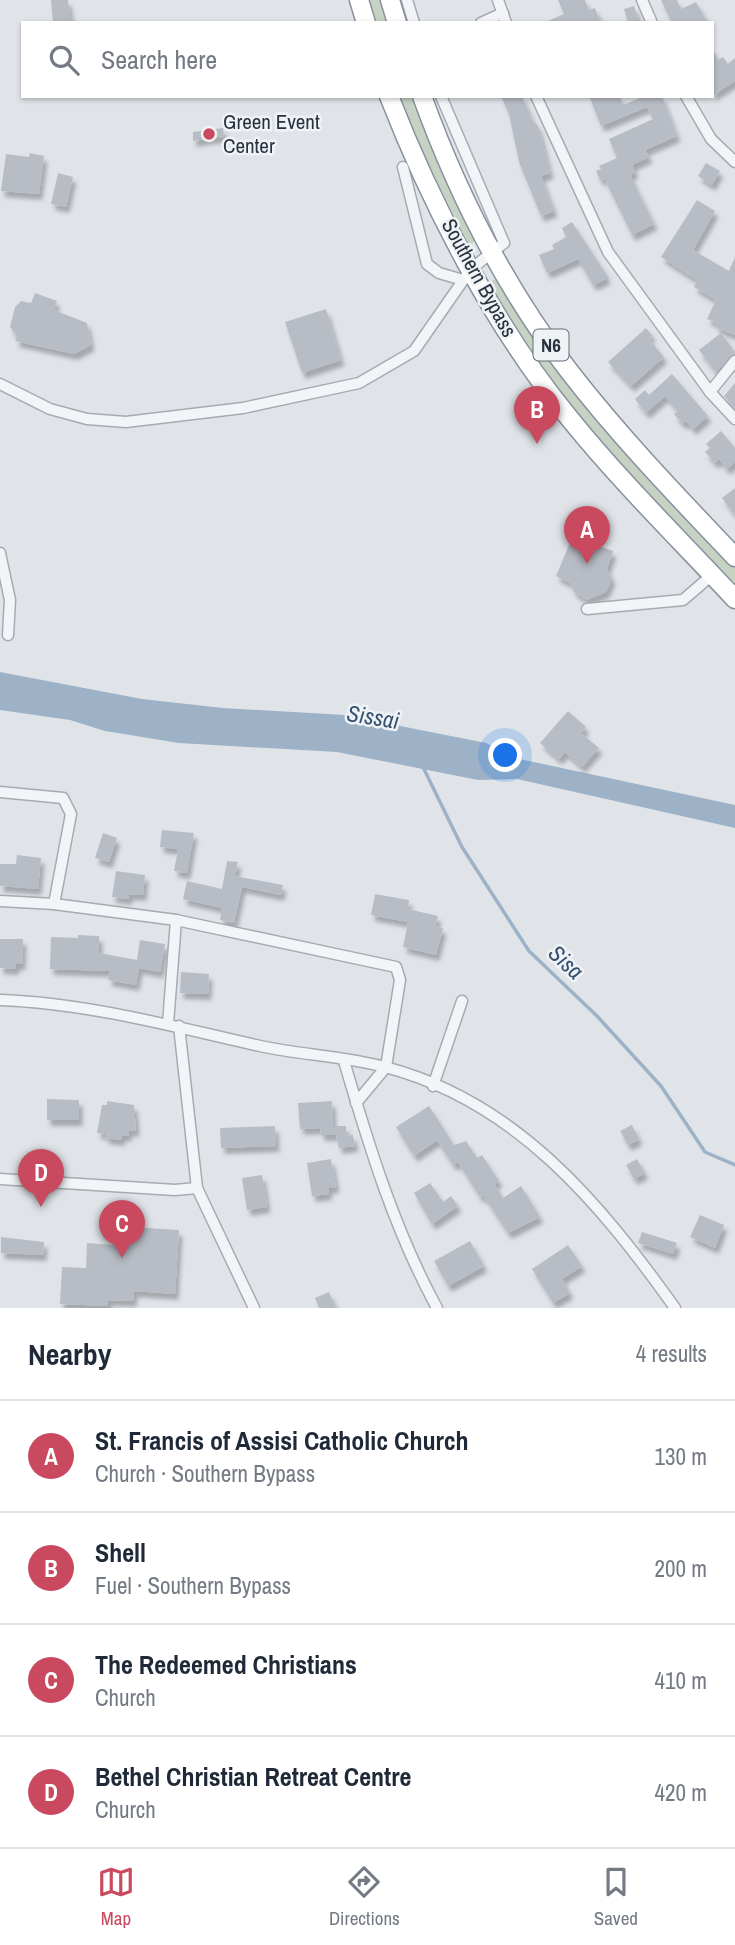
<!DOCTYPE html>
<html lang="en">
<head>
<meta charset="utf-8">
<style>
  body { margin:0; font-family:"Archivo Narrow",sans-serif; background:#f2f2f3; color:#1f2937 }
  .you { position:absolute; left:506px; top:756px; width:24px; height:24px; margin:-18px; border:5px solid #fff; border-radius:50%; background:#1a73e8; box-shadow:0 0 0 10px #1a73e833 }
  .badge { display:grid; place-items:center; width:46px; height:46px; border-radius:50%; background:#c94a5f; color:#fff; font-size:23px; font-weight:700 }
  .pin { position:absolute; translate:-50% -58px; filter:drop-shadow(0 2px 4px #0008) }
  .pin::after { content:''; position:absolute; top:37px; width:24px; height:21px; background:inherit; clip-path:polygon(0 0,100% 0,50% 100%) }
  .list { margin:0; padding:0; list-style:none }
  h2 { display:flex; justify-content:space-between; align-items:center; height:91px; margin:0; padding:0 28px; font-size:30px }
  h2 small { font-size:23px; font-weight:400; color:#747a83 }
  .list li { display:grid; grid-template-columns:46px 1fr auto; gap:21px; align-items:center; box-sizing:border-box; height:112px; padding:0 28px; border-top:2px solid #e0e1e3 }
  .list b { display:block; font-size:26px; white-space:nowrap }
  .list p { margin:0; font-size:23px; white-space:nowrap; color:#747a83 }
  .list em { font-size:23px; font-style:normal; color:#747a83 }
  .icon { flex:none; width:38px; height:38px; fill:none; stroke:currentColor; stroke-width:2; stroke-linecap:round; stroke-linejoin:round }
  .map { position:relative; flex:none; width:735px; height:1308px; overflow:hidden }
  .search { position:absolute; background:#fff; box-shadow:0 2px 5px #0004; left:21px; right:21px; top:21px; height:77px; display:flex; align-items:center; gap:18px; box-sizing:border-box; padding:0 24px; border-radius:0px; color:#747a83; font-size:26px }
  .sheet { height:539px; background:#fff }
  nav { display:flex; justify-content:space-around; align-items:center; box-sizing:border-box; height:98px; border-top:2px solid #e0e1e3; background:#fff; font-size:19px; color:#747a83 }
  nav a { display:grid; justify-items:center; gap:4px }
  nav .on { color:#c94a5f }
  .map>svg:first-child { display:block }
  .green { fill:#c6d2c2 }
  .water { fill:#9db2c7 }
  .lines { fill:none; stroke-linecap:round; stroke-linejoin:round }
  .stream { stroke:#9db2c7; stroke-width:3.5 }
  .building { fill:#b8bdc5; filter:url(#shadow) }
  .street-casing { stroke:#a5abb3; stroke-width:13 }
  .highway-casing { stroke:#88919f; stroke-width:21 }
  .street { stroke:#f3f4f7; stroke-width:10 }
  .highway { stroke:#fff; stroke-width:18 }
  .poi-dot { fill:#c94a5f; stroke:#f0f3f6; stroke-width:2.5 }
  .labels { text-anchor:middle; stroke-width:5; stroke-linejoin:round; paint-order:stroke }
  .shield { fill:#f0f3f6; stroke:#656c76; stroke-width:2 }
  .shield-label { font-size:19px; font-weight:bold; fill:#29323f }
  .poi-label { font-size:21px; fill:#29323f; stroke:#f0f3f6; text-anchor:start }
  .street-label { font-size:21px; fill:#29323f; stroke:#f0f3f6 }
  .water-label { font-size:23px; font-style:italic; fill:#355172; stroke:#f0f3f6 }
</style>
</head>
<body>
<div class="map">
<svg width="735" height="1308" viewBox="0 0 735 1308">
  <defs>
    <filter id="shadow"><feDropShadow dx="3.5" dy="6" stdDeviation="2" flood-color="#0004"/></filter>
  </defs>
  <rect width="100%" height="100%" fill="#e0e4e9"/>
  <g class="green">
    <polygon points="369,0 386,0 393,23 376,23"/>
    <polygon points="399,96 417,96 481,238 469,245 408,123"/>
    <polygon points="497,279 538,344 735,562 735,588 582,422 485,283"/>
  </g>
  <polygon class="water" points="0,672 142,699 223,708 345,715 486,743 515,758 735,805 735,828 517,779 478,780 337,752 179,743 105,731 70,720 0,710"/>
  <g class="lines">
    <polyline class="stream" points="422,765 462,847 529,951 597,1016 661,1086 705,1152 735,1165"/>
  </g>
  <g class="building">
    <polygon points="51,0 68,0 71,23 53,23"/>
    <polygon points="558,0 585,0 589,10 595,8 601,23 543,23 564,14"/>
    <polygon points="661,0 677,0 681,9 696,2 708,23 672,23"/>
    <polygon points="634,6 638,19 628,23 624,9"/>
    <polygon points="712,47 718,60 723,57 728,64 735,58 735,81 712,96"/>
    <polygon points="501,96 522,96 532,120 538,126 550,173 541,176 554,211 541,216 519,162 509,114"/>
    <polygon points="589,96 620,96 623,105 645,96 662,96 677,136 645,150 649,157 632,165 635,172 630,175 654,224 632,235 604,178 600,180 596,171 601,169 599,166 617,158 609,139 653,119 647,107 601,126"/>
    <polygon points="223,128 224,136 193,141 193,132"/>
    <polygon points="30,153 44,156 39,194 1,191 6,154 29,157"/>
    <polygon points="706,163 720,171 712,185 698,176"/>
    <polygon points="58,173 73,177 66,207 51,204"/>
    <polygon points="697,200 715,211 693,250 729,271 735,257 735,335 715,327 717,323 707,319 716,300 694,287 697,280 661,257"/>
    <polygon points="572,222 606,274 606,279 593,285 578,259 547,273 539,255 554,249 552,245 566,237 562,228"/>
    <polygon points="35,293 57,301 54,310 87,323 91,345 74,354 15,341 17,336 10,327 15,307 21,301 31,303"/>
    <polygon points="326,309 341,360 302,373 285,322"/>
    <polygon points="646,328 652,335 649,339 664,357 631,386 608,362"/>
    <polygon points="721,333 735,352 716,372 699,350"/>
    <polygon points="672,374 708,416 693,429 686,421 683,424 674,414 678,411 665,396 646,413 635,399 645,390 649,395"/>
    <polygon points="735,383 735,408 724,396"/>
    <polygon points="721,431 735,448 735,462 727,469 719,459 715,463 705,452 710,448 706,444"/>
    <polygon points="735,488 735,515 722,498"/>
    <polygon points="579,539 613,551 607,569 612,579 606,592 587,600 574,592 570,583 556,576 569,545"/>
    <polygon points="568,711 586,727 581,733 599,748 582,767 565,752 559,759 540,743"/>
    <polygon points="162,830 194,833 187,873 174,871 178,849 160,847"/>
    <polygon points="103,833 117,838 109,862 95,858"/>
    <polygon points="17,855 41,858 38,889 0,886 0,864 16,864"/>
    <polygon points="227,861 238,862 235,876 283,885 281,895 242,887 234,923 220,920 222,908 183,899 187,881 222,889"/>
    <polygon points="116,871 145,875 143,895 129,894 129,899 112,897"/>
    <polygon points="375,894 409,900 408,909 438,916 435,926 443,928 436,955 403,947 408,922 371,915"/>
    <polygon points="78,935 99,936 99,953 137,960 140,940 165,944 160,972 139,968 136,985 108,980 110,971 50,969 51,937 78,938"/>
    <polygon points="0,939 23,939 22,964 16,964 15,969 0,968"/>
    <polygon points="181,972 209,974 208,994 180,993"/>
    <polygon points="47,1099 79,1100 79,1120 47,1120"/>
    <polygon points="107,1101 134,1105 136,1131 129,1130 128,1136 122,1135 121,1140 105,1138 106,1134 97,1133 102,1105 107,1105"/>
    <polygon points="332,1101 333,1126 346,1126 346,1136 353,1135 355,1146 339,1148 336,1135 321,1135 320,1128 300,1129 298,1103"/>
    <polygon points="429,1106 454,1145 466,1141 477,1158 482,1155 499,1181 494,1184 503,1198 521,1186 540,1217 508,1233 483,1195 480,1197 458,1162 453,1165 437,1140 414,1156 396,1127"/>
    <polygon points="632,1125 639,1139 628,1145 620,1131"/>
    <polygon points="275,1126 276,1146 221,1148 220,1128"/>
    <polygon points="331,1159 336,1187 328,1188 329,1194 312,1196 307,1163"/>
    <polygon points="637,1159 645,1173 634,1179 626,1165"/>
    <polygon points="262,1175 267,1207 247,1210 242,1178"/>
    <polygon points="430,1183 443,1202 451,1196 458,1206 432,1224 414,1193"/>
    <polygon points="700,1215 724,1225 715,1248 690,1237"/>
    <polygon points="115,1226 179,1230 175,1294 134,1291 133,1301 108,1300 108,1306 60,1304 62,1267 86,1268 87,1243 114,1245"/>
    <polygon points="642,1232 677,1243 673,1254 638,1243"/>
    <polygon points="1,1237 44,1242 43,1255 1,1253"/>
    <polygon points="470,1241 484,1266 448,1286 434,1261"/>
    <polygon points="568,1245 582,1266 562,1279 570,1293 553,1303 532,1269"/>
    <polygon points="329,1292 336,1308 319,1308 315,1298"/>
  </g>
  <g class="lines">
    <g class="street-casing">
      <g id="street">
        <polyline points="407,0 414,23"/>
        <polyline points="498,0 506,23"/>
        <polyline points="642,0 652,23"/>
        <polyline points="481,23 503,13"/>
        <polyline points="536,96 608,252 710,392 735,419"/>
        <polyline points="686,96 711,139 735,162"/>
        <polyline points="403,167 427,264 439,273 463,280"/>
        <polyline points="0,384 50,409 87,419 126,422 243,408 359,383 414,351 471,269 504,243 441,96"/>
        <polyline points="710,392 735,361"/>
        <polyline points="0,553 10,600 8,635"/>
        <polyline points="587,609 683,600 712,575"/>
        <polyline points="0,792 63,798 71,814 54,904"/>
        <polyline points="0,901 54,904 176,920 396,967 400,980 386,1067 356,1103"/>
        <path d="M0 1000C87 1003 175 1027 260 1046 301 1055 344 1056 385 1067 516 1101 600 1203 675 1308"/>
        <polyline points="168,1024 176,920"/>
        <polyline points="179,1026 197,1188 254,1308"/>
        <path d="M344 1061C369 1146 394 1229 437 1308"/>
        <polyline points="433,1086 462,1001"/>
        <polyline points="0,1179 175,1190 197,1188"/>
      </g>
    </g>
    <g class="highway-casing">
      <g id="highway">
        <polyline points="359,0 366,23"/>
        <polyline points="390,0 397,23"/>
        <path d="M389 96C431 204 496 330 570 419 621 482 680 540 735 599"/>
        <path d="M422 96C457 193 506 289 569 371 620 437 678 497 735 557"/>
      </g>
    </g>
    <use href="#street" class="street"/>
    <use href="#highway" class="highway"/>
  </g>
  <circle class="poi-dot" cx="209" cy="134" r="7"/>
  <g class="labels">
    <rect class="shield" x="533.5" y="329.5" width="35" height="31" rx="5"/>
    <g class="shield-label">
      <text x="551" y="352">N6</text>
    </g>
    <g class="poi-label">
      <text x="223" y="129">Green Event<tspan x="223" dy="24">Center</tspan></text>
    </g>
    <g class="street-label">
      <text transform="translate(479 278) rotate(61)" y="7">Southern Bypass</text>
    </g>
    <g class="water-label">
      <text transform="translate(373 717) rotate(9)" y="8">Sissai</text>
      <text transform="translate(566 962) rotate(43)" y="8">Sisa</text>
    </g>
  </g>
</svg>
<div class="you"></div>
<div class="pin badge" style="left:587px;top:564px">A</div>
<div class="pin badge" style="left:537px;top:444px">B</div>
<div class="pin badge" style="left:122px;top:1258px">C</div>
<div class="pin badge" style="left:41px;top:1207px">D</div>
<div class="search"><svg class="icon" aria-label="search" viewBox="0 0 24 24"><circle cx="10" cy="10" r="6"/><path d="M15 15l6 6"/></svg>Search here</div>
</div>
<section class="sheet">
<h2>Nearby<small>4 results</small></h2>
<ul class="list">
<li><span class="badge">A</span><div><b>St. Francis of Assisi Catholic Church</b><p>Church · Southern Bypass</p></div><em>130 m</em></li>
<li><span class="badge">B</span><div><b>Shell</b><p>Fuel · Southern Bypass</p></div><em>200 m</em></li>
<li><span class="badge">C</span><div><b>The Redeemed Christians</b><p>Church</p></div><em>410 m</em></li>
<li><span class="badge">D</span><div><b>Bethel Christian Retreat Centre</b><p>Church</p></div><em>420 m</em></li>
</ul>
</section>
<nav>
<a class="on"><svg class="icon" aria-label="map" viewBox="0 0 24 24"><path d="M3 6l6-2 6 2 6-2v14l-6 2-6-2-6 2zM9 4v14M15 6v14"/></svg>Map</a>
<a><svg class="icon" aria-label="directions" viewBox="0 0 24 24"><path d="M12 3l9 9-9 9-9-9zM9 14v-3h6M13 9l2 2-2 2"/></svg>Directions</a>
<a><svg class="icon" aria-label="saved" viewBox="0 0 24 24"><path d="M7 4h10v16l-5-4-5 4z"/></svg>Saved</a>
</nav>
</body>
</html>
